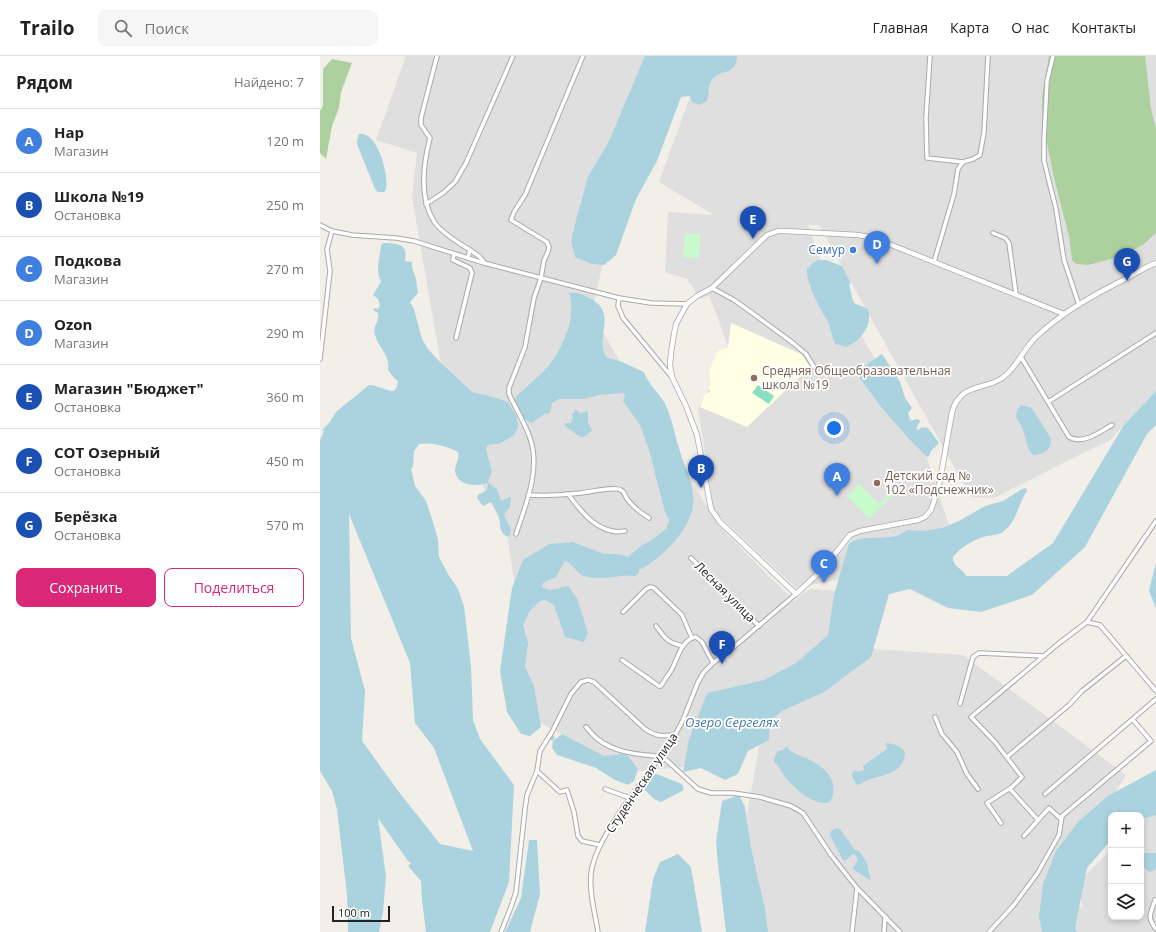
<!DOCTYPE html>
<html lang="ru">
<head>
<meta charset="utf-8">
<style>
  body { margin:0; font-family:"Open Sans",sans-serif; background:#f6f6f6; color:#222 }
  .controls { position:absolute; right:12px; bottom:12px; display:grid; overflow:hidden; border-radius:8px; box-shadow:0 2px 6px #0003 }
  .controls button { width:36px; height:36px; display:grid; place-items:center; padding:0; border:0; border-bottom:1px solid #e0e0e0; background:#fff; color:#222; font:20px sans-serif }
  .scale { position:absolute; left:12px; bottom:10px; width:58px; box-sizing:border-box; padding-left:4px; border:2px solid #222; border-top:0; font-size:11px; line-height:14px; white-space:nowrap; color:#222; -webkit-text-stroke:3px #fff; paint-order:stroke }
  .you { position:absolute; left:514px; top:372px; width:14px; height:14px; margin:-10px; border:3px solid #fff; border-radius:50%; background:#1a73e8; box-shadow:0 0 0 6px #1a73e833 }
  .badge { display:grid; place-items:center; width:26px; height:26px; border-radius:50%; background:#db2777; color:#fff; font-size:13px; font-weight:700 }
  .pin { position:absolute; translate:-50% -33px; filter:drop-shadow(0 1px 2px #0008) }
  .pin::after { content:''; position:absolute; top:21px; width:14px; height:12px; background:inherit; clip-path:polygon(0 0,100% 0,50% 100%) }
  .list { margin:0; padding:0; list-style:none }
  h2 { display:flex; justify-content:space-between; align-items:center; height:52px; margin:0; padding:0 16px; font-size:17px }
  h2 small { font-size:13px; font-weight:400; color:#767676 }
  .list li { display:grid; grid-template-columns:26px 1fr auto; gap:12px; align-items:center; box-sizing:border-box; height:64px; padding:0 16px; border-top:1px solid #e0e0e0 }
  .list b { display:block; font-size:15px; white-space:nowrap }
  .list p { margin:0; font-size:13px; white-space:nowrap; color:#767676 }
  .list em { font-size:13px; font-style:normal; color:#767676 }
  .actions { display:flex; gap:8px; padding:12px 16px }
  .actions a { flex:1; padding:9px 0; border:1px solid #db2777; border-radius:8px; text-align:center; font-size:14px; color:#db2777 }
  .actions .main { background:#db2777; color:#fff }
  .icon { flex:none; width:22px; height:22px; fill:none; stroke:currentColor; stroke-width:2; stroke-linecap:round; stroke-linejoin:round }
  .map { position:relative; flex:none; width:836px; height:876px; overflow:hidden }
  header { display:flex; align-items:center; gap:24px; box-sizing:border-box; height:56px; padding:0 20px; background:#fff; border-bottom:1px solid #e0e0e0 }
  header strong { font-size:19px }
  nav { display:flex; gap:22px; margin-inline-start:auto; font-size:14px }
  .search { width:280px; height:36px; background:#f6f6f6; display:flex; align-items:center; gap:10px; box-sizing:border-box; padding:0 14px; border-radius:8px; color:#767676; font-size:15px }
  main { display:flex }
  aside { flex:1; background:#fff }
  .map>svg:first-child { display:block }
  .residential { fill:#e0dfdf }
  .education { fill:#ffffe5 }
  .forest { fill:#add19e }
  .park { fill:#c8facc }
  .pitch { fill:#88e0be }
  .water { fill:#aad3df; fill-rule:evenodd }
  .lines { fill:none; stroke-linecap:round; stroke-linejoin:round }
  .minor-casing { stroke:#a9a9a9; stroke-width:5.5 }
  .tertiary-casing { stroke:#a9a9a9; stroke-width:6 }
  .minor { stroke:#fff; stroke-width:3.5 }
  .tertiary { stroke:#fff; stroke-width:4.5 }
  .shop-dot { fill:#3f7fe0; stroke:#fff; stroke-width:1.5 }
  .education-dot { fill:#8d6e63; stroke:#fff; stroke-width:1.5 }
  .labels { text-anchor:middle; stroke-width:3.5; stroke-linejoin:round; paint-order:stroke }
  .shop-label { font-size:12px; fill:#366cbe; stroke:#fff; text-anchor:end }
  .education-label { font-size:12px; fill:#785e54; stroke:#fff; text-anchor:start }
  .street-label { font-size:12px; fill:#222; stroke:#fff }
  .water-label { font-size:13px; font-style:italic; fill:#4a7aab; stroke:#fff }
</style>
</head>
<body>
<header>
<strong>Trailo</strong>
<div class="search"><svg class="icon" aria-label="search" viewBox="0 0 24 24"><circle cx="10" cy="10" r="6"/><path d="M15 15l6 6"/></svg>Поиск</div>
<nav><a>Главная</a><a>Карта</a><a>О нас</a><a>Контакты</a></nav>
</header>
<main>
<aside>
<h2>Рядом<small>Найдено: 7</small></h2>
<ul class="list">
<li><span class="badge" style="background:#3f7fe0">A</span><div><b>Нар</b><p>Магазин</p></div><em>120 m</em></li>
<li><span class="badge" style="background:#1a4fb4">B</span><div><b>Школа №19</b><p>Остановка</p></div><em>250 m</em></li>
<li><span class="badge" style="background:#3f7fe0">C</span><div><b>Подкова</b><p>Магазин</p></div><em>270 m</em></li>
<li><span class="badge" style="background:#3f7fe0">D</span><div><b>Ozon</b><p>Магазин</p></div><em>290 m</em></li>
<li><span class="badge" style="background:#1a4fb4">E</span><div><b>Магазин &quot;Бюджет&quot;</b><p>Остановка</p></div><em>360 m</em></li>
<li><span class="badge" style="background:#1a4fb4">F</span><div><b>СОТ Озерный</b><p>Остановка</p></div><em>450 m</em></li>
<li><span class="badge" style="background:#1a4fb4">G</span><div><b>Берёзка</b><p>Остановка</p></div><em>570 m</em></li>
</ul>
<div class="actions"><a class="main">Сохранить</a><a>Поделиться</a></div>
</aside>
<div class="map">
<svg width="836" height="876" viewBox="0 0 836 876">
  <rect width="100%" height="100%" fill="#f2efe9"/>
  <g class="residential">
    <polygon points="86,0 344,0 308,94 272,256 318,338 399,470 474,545 490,533 539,536 497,613 372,710 310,716 203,657 202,574 187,479 131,366 92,141 97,97 56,84"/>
    <polygon points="385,0 836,0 836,335 789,385 763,397 674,442 651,441 499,169 488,169 507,222 598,375 629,469 556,516 476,532 394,455 378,353 392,328 400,295 408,290 389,239 381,243 367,223 345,216 348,156 394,159 339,126"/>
    <polygon points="539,592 643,599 806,719 744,820 763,855 758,827 791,793 791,861 821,861 821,762 836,747 836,876 438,876 427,759 444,662"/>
  </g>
  <polygon class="education" points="411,267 481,298 490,311 427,371 380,351 385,338 390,336 389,330 391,329 389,315 398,295 408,291"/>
  <g class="forest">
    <polygon points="729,0 825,0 831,53 836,73 836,177 824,188 802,200 768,209 756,208 752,204 749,180 734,122 726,82 722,56 722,40"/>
    <polygon points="12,3 32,7 21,36 19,52 12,70 6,103 0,97 0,55 3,50 3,13"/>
  </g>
  <g class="park">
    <polygon points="365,177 380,178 379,202 363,201"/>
    <polygon points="539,428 559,448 575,432 578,435 549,463 527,440"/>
  </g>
  <polygon class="pitch" points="438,329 454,340 449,348 432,337"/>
  <g class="water">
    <path d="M325 0H417C416 21 400 12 392 24 387 30 390 37 387 45L379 49 372 46 370 40 361 41 337 105 316 143 296 199 284 209 272 208 255 201 251 186 256 164 268 121 289 85Z"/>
    <path d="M39 78C58 75 69 120 66 134L64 136H58L55 133 37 88V84Z"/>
    <path d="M63 187C69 187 84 187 85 195 86 198 85 202 85 205L92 206V211L96 223 98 237 90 246 94 253 102 283 108 293 118 304 152 336 173 341 188 346 197 361 198 372 193 380 179 388H173L167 390 166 393 172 416 168 426 171 429 177 433 181 445 190 441 191 442 190 451 184 458C186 466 194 472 189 481 177 477 182 467 178 458 176 454 173 450 171 446L163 450 157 442 158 439 167 434 168 430 167 427C156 431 137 430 135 415 135 408 140 403 138 396 126 390 113 386 99 388L94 395 93 411 91 412 95 430 106 445 113 466 118 484 119 501 128 518 138 533 144 550 151 610 153 664 160 683 194 729 189 826 170 876H106L102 844 101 825 88 810 91 807 88 805 58 762 66 820 63 856 59 876H28L27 839 17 753 12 735 0 715V384L4 375 2 374 10 366 16 356 49 329C58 329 65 335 74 335L77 331 78 325 74 322 68 314C71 300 58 291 55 279 52 271 60 265 58 257L53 254 55 252 58 253 60 250 58 243 53 239 61 226C55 213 60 203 61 189ZM29 458 90 607 95 667 114 692 153 795 120 788 79 736 42 685 45 635 31 582Z"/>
    <path d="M498 204H506L522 210 531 227 529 228 533 245 534 247 548 253C553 269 541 285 526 291L515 288C512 281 511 273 508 266 501 254 486 228 487 213L493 207Z"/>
    <path d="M249 237C256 236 262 238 267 241 300 255 274 279 286 301L302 306 324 316C328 328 337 335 344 346 352 360 354 377 359 392 363 407 372 423 373 439 377 468 345 499 322 513L319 512V517L315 520C297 518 279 526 262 519 255 516 253 507 245 505L236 521 223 527 222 531 230 534 248 530 257 542 268 577 264 586 245 581 234 549 225 544 220 545 209 556 203 569 208 587 205 611 214 630 221 671 210 680 201 678 187 656 180 615 192 532 203 504 229 488 253 486 284 498H299L308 501 322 489 330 485 346 473 349 464 345 456 329 394 320 369 303 345 305 340 304 337 279 339 264 343H239L232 347 230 357 224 358 212 367C203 365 197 353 194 345L197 340C219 318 232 313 244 283 248 274 251 266 251 256 251 250 252 243 249 237Z"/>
    <polygon points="562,298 580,326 585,342 592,352 588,357 590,365 597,363 599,364 600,365 596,373 598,374 602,371 608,372 619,387 611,395 609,400 607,401 589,383 562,352 538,320 543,311"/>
    <path d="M836 335V369L827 378 765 491 712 539 661 556 628 552 590 533 569 538 551 601 504 636 462 655 450 665 449 684 428 695 418 718 405 724 381 712 363 716 369 683 387 637 444 624 476 607 508 579 514 539 529 488C542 476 572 488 587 474L604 475 622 472 639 465 665 450 683 445 702 433 706 432 707 435C698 448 697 465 684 475 680 479 673 479 667 480 654 483 641 491 633 501 633 512 643 512 646 520H687L733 487 804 369Z"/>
    <path d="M701 349 712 352 730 381C734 392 724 399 713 399L709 394 702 371 696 361 697 354Z"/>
    <polygon points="255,353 260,357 268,355 268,366 272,374 266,380 260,381 245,370 245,367 251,367 253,361 251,358 254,357"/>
    <polygon points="836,506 836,552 829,535"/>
    <polygon points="227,678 235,681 233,685 242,678 284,700 303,698 308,700 318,713 314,725 308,729 295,724 276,712 237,699 232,692 233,685 229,683 226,686 224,686"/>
    <path d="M566 687C573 688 582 689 585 697 583 723 554 717 539 729L536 728 532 720 533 714 539 716 544 714 543 710 567 693Z"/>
    <path d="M466 691H467C471 697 479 699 486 702 505 711 521 724 510 746 494 751 475 733 465 721 461 716 459 710 454 706L455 700 458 695 463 694Z"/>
    <polygon points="836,714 836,759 821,763 821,759 791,759 791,784 767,812 755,872 757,876 722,876 719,861 723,828 736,795 758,766 788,740"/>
    <polygon points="334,717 362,728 364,734 341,746 334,743 325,734 328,722"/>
    <polygon points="419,739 425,751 431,792 445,853 448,876 406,876 398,808 396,786 402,745"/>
    <path d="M516 772 520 773 535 794 539 795 542 799 547 808 551 825 533 813C535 808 542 802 533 798L525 805 523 804 510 779 511 775Z"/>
    <polygon points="209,784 217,784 220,838 210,876 185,876 201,842"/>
    <path d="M825 797H836V813L830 816C821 811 820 807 823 798Z"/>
    <polygon points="358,798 371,811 382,876 325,876 333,823 340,806"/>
  </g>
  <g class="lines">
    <g class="minor-casing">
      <g id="minor">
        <path d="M117 0 101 62V69L110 82C103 109 99 143 115 167 123 178 139 187 150 194L148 201"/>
        <polyline points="610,0 606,62 607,102 643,106"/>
        <polyline points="733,0 727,25 724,84 724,105 736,153 744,204 759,249"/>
        <polyline points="106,148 123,137 135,126 146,107 193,0"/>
        <polyline points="0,169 12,175 32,179 76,182 94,185 164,207 299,242 331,247 367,248"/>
        <polyline points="673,177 685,182 689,187 696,238"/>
        <polyline points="150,194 160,201 164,206"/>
        <polyline points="134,198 133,204 150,212 152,217 136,282"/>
        <polyline points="614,206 634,138 638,113 643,106 653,103 660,99 664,76 668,0"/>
        <polyline points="392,232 414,244 431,256 473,287 486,298 494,311"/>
        <polyline points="299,242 298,250 303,262 351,320"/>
        <path d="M701 301 749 381C763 389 780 376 792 369"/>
        <polyline points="0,303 10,215 7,193 12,175"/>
        <polyline points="728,346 836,277"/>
        <path d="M248 438C261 456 280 480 305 475"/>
        <path d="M208 439C226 440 244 439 261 437 271 436 293 430 301 434 305 436 305 441 308 444 314 452 321 457 329 462"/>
        <path d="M196 478C206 448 221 413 210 382 205 367 196 353 189 338V332L205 291 214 242 221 222 224 204 228 196 229 191 227 186 191 164 194 156 205 139 263 0"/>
        <polyline points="371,502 439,570"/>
        <polyline points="303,556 326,533 330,531 334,532 362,559 372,582"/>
        <polyline points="767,566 780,569 836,635"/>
        <path d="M336 570C346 583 346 586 363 590"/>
        <path d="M302 604 339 630H341C345 623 350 617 353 611 358 601 362 583 376 581L382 586 393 607"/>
        <polyline points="640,648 653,601 659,597 724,600"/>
        <polyline points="615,661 622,678 637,696 647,718 658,733"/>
        <path d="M266 671C270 675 274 681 279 684 297 698 321 698 343 701"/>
        <polyline points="343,701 378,733 391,737 413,737 440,741 471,750 483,757 511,799 537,832 580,876"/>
        <polyline points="687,701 749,649 762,635 806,600"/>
        <polyline points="217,715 240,736 247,734 254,756 258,780 262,785 280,789"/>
        <polyline points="285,733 310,742"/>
        <polyline points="690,733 718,764"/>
        <polyline points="725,738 836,643"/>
        <polyline points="681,767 667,747 692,731 702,721 675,686 651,661 738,588 767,566 836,465"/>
        <polyline points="704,780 729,752 741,763"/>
        <path d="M835 844C831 858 826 860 836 873"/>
        <path d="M181 876 191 851 196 836 205 753 207 739 217 715 220 695 232 676 251 638 261 626 268 624 274 626 325 673C337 681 342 680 356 679"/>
        <path d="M278 876C275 857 269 837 271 818 274 785 317 733 337 705L343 701 363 664 378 626 384 616 393 607 415 590 476 538"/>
        <polyline points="532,876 537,832"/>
        <polyline points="564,876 565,862"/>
        <polyline points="669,876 693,850 717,818 739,779 742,760 831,685 813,664"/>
      </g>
    </g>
    <g class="tertiary-casing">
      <path id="tertiary" d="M744 258 554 182 538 179 465 175H458L447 179 392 232 377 240 367 248 356 268 354 278 351 297 350 309 352 321 366 350 377 379 391 453 400 466 476 538 503 513 530 479 540 475 598 464 605 461 611 454 616 439 620 425 632 356C641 324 669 336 687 318 698 308 704 293 715 282 742 256 775 238 809 221 818 216 827 210 836 207"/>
    </g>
    <use href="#minor" class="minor"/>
    <use href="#tertiary" class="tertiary"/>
  </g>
  <circle class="shop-dot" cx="533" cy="194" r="4"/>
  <g class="education-dot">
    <circle cx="434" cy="322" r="4"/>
    <circle cx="557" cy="427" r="4"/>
  </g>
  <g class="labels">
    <g class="shop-label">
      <text x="525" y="198">Семур</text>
    </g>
    <g class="education-label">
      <text x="442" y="319">Средняя Общеобразовательная<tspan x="442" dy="14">школа №19</tspan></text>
      <text x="565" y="424">Детский сад №<tspan x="565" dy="14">102 «Подснежник»</tspan></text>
    </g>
    <g class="street-label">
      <text transform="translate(405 536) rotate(45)" y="4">Лесная улица</text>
      <text transform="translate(322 727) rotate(-56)" y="4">Студенческая улица</text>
    </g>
    <g class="water-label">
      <text x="412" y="671">Озеро Сергелях</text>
    </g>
  </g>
</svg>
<div class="controls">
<button>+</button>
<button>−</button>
<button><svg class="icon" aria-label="layers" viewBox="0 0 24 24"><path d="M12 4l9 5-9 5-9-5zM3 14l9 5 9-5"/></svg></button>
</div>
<div class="scale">100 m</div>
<div class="you"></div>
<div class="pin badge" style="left:517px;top:440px;background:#3f7fe0">A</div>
<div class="pin badge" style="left:381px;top:432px;background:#1a4fb4">B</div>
<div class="pin badge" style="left:504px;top:527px;background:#3f7fe0">C</div>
<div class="pin badge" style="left:557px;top:208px;background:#3f7fe0">D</div>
<div class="pin badge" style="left:433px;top:183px;background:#1a4fb4">E</div>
<div class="pin badge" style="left:402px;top:608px;background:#1a4fb4">F</div>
<div class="pin badge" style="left:807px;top:225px;background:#1a4fb4">G</div>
</div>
</main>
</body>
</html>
